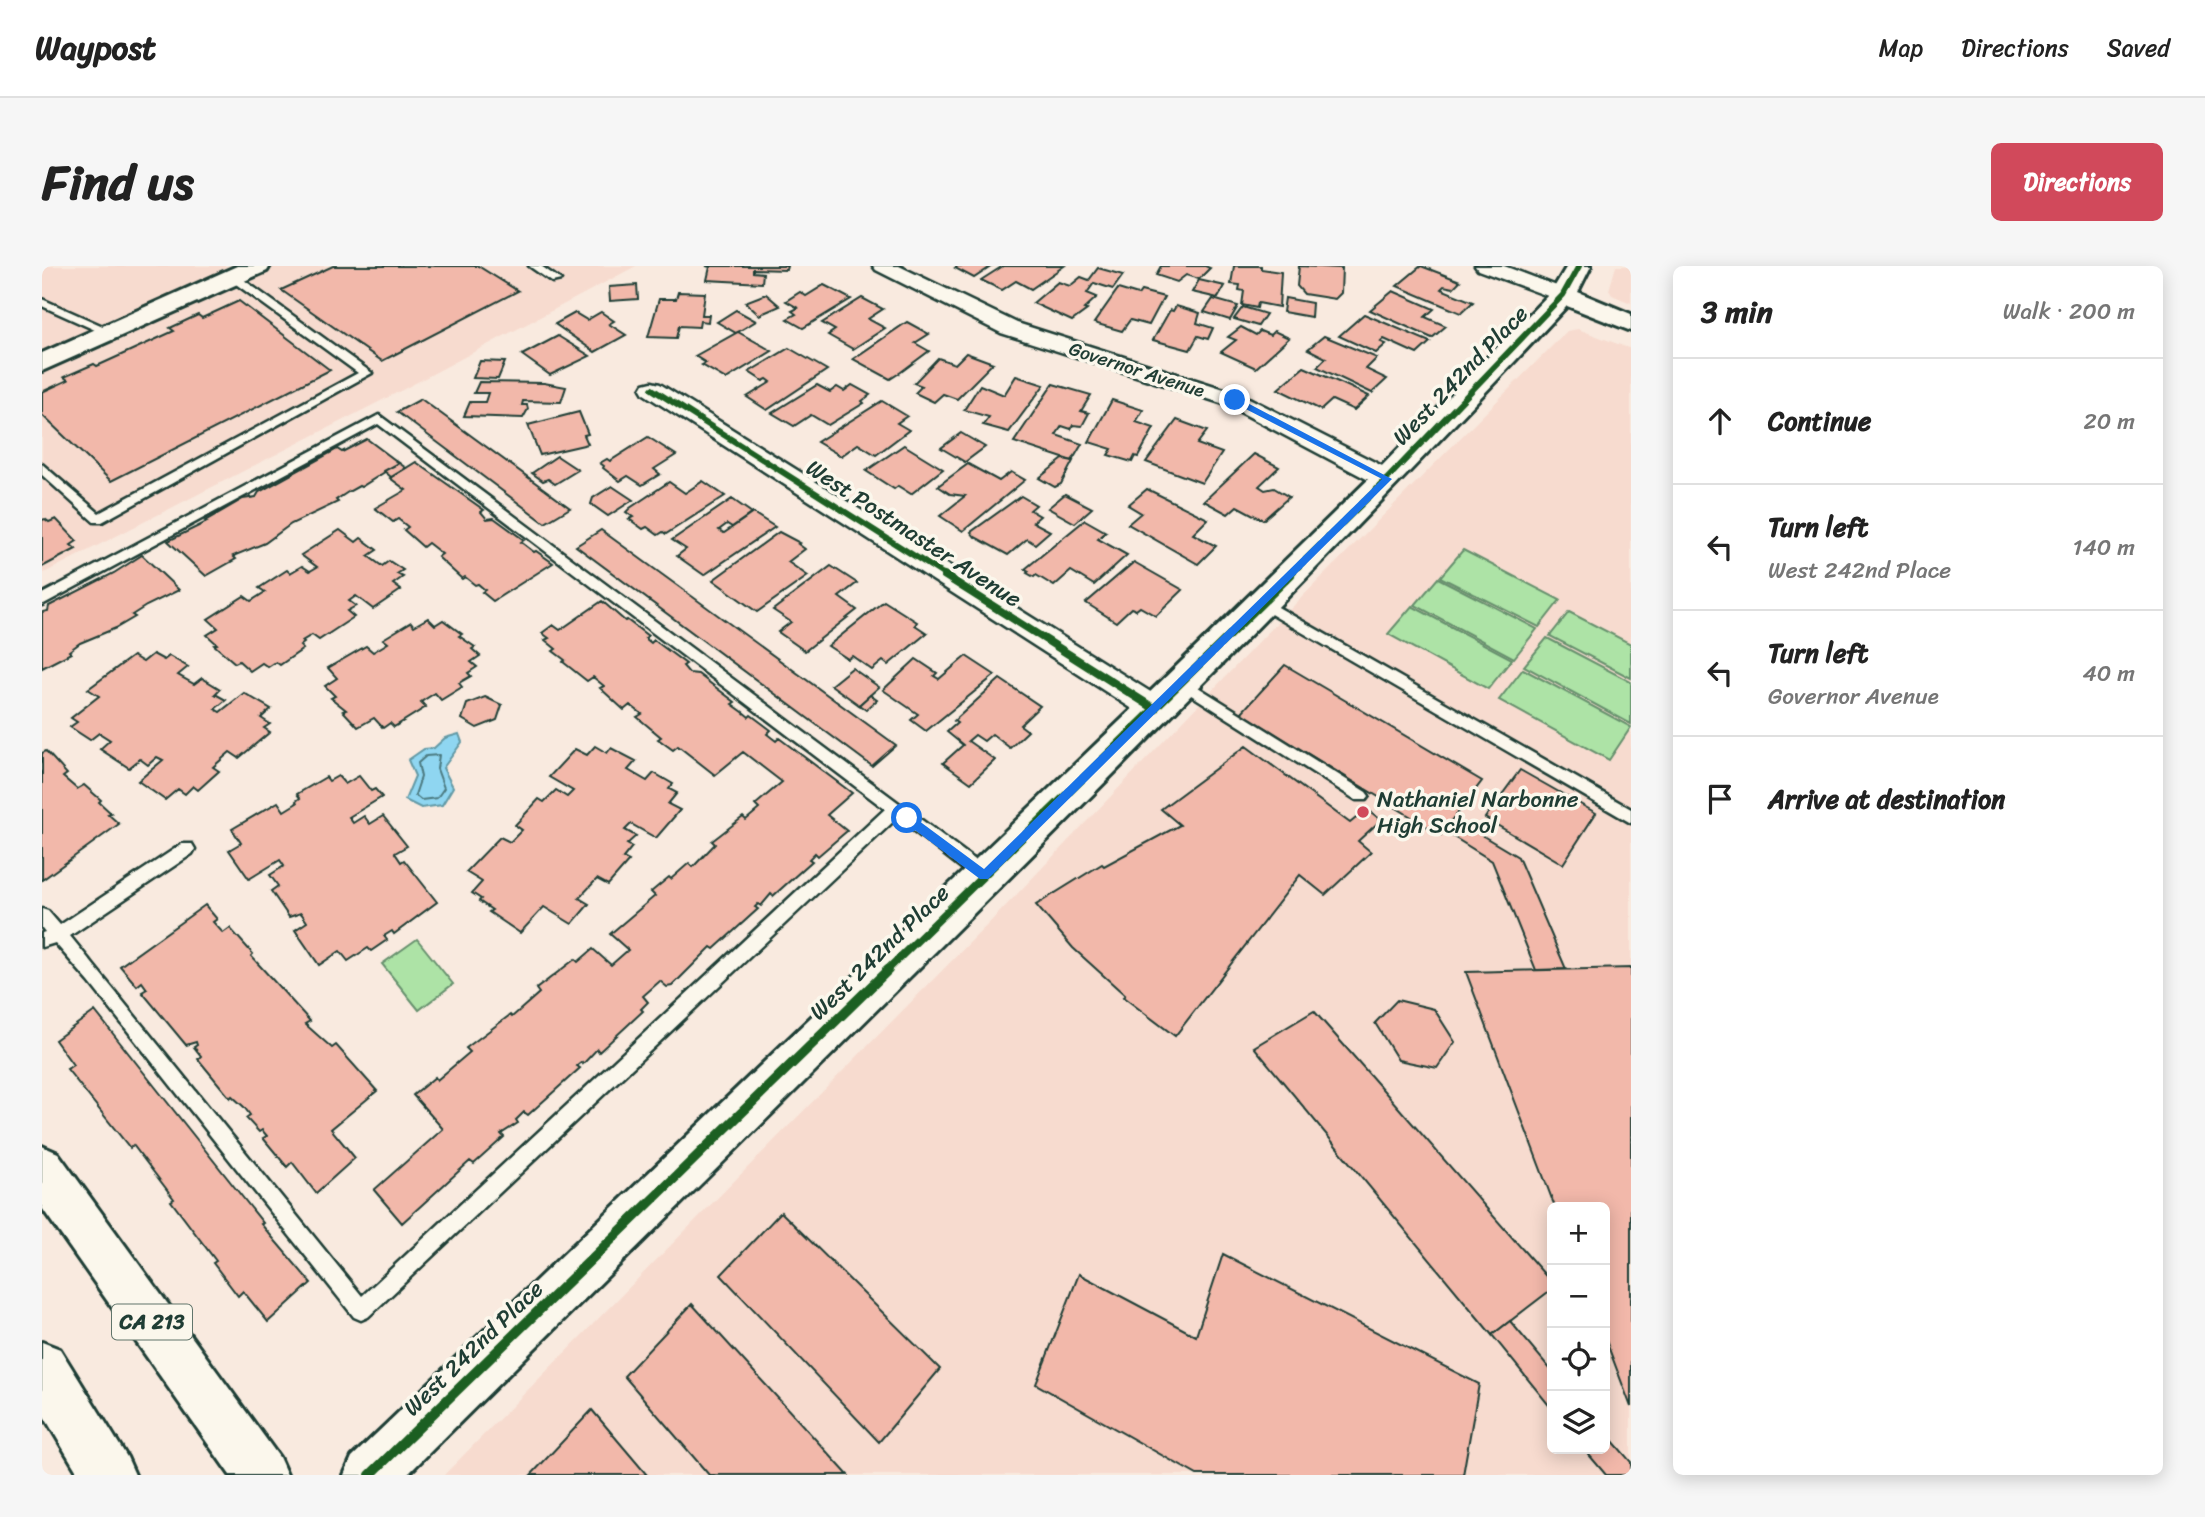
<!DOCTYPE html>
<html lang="en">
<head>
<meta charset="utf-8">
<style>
  body { margin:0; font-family:Sriracha,sans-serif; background:#f6f6f6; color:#222 }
  .controls { position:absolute; right:21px; bottom:21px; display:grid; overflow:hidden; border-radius:10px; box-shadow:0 4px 18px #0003 }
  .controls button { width:63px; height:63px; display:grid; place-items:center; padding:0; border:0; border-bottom:2px solid #e0e0e0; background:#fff; color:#222; font:35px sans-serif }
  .stop { position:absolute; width:21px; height:21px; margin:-16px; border:5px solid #1a73e8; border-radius:50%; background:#fff }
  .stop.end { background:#1a73e8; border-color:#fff; box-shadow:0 2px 7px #0008 }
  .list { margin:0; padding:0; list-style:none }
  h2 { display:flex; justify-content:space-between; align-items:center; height:91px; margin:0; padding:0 28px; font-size:30px }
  h2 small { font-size:23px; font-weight:400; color:#767676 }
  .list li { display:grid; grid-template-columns:46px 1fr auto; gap:21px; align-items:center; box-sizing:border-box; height:126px; padding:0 28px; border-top:2px solid #e0e0e0 }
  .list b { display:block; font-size:26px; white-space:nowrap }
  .list p { margin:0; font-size:23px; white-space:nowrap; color:#767676 }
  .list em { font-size:23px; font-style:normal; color:#767676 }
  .icon { flex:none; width:38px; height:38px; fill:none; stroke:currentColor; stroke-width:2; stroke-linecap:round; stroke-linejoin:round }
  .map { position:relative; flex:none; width:1589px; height:1209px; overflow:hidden; border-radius:10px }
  header { display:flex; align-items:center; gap:42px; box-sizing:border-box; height:98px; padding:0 35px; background:#fff; border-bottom:2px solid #e0e0e0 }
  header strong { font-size:33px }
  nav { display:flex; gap:38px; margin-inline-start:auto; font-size:24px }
  .intro { display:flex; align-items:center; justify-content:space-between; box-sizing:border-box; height:168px; padding:0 42px }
  h1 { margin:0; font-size:49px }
  .button { padding:18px 32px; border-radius:10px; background:#d1495b; color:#fff; font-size:24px; font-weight:700 }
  main { display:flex; gap:42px; padding:0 42px }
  aside { flex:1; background:#fff; border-radius:10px; box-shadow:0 4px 18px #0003 }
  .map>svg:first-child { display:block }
  .built { fill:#f7dbcf; fill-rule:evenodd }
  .green { fill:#ade3a6; stroke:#66906d; stroke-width:2 }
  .water { fill:#8fd6f1; stroke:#6299a5; stroke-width:2 }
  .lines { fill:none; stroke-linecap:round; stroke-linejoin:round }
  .shore { stroke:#4c7a80; stroke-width:2 }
  .building { fill:#f2b8aa; stroke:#1f3d34; stroke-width:2 }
  .service-casing { stroke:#1f3d34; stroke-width:5 }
  .minor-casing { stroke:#1f3d34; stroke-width:5 }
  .tertiary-casing { stroke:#1f3d34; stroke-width:6 }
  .primary-casing { stroke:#1f3d34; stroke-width:6 }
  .service { fill:#fbf7ec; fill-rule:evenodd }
  .minor { fill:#fbf7ec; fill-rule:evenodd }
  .tertiary { fill:#fbf7ec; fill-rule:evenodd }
  .primary { fill:#fbf7ec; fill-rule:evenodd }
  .cycleway-far2-casing { stroke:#fbf7ec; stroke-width:10 }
  .cycleway-far1-casing { stroke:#fbf7ec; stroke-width:12 }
  .cycleway-casing { stroke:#fbf7ec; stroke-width:15 }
  .cycleway-far2 { stroke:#1b5e20; stroke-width:6 }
  .cycleway-far1 { stroke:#1b5e20; stroke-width:8 }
  .cycleway { stroke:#1b5e20; stroke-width:10 }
  .route { fill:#1a73e8 }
  .poi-dot { fill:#d1495b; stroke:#fbf7ec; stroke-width:2.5 }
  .labels { text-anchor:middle; stroke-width:7; stroke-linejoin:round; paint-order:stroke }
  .far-street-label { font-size:19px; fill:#1f3d34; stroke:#fbf7ec }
  .shield { fill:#fbf7ec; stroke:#61756b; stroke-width:2 }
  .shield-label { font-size:21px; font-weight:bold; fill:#1f3d34 }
  .street-label { font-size:23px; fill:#1f3d34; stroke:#fbf7ec }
  .poi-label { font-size:23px; fill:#1f3d34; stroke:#fbf7ec; text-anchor:start }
</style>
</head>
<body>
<header>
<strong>Waypost</strong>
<nav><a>Map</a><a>Directions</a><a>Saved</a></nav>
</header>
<div class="intro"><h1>Find us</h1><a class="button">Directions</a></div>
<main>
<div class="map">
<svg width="1589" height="1209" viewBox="0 0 1589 1209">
  <rect width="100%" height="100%" fill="#f9eadf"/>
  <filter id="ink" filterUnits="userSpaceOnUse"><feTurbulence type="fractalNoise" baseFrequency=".0143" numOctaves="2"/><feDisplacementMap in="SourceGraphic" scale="14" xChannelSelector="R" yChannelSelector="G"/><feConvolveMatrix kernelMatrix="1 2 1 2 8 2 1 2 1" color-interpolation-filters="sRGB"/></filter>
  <g filter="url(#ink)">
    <g class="built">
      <polygon points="0,0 594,0 366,121 0,308"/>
      <polygon points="1574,0 1589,0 1589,37 1570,29 1567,24"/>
      <path d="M1536 63 1589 83V1209H402L952 652 1258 333 1525 65ZM1510 941H1563V1183H1510Z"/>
    </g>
    <g class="green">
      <polygon points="1421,284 1518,334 1497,361 1398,311"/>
      <polygon points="1396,312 1495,363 1472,392 1373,339"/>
      <polygon points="1370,340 1470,393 1446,423 1346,368"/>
      <polygon points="1527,346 1589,378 1589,412 1508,370"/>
      <polygon points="1505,372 1589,416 1589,458 1482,400"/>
      <polygon points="1481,403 1589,461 1567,494 1457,434"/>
      <polygon points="375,673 411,718 377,744 340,698"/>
    </g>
    <polygon class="water" points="417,468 420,476 401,502 411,521 400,539 379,542 363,534 373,510 366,494 382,483 392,482 403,472"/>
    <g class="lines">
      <polygon class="shore" points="397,489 395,503 402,522 395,532 379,534 373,529 379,511 376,497 384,490"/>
    </g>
    <g class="building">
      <polygon points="291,0 436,0 476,25 340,95 239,24"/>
      <polygon points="664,0 745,0 744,4 711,3 711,6 721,7 720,17 665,14 668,1"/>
      <polygon points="916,0 950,0 932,12 913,2"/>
      <polygon points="961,0 1022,0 989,23 974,15 960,24 939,14"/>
      <polygon points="1119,0 1163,0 1168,2 1157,13 1144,9 1135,16 1114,9"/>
      <polygon points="1192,0 1219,0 1219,3 1239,6 1237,41 1216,37 1215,42 1200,39 1202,25 1197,24 1198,19 1189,18"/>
      <polygon points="1257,0 1300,2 1299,27 1293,33 1262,28 1255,20"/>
      <polygon points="1379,0 1418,15 1411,22 1402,20 1399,23 1431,36 1419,47 1355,20"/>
      <polygon points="1056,2 1081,9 1071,23 1052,17 1045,27 1055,31 1042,43 1045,44 1030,55 991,37 1016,16 1028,20 1039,11 1047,14"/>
      <polygon points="1157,14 1183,20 1176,32 1150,26"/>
      <polygon points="595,19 596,33 568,35 567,21"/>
      <polygon points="782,19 809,33 761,62 745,53 754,48 750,45 756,42 744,35 758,26 764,30"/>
      <polygon points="1076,23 1096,29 1099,25 1122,31 1107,59 1088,54 1080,65 1052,57"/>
      <polygon points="1351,25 1392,43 1383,51 1404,60 1390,72 1328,44"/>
      <polygon points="636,26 663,27 660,49 667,49 666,56 658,55 657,61 637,60 634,72 606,71 617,33 634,33"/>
      <polygon points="724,28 738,40 717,49 703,36"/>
      <polygon points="820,32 841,43 826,53 843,62 811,83 786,69 793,64 780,57"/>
      <polygon points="1243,32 1270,37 1269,51 1241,46"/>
      <polygon points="1171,33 1196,40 1188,54 1162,46"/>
      <polygon points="197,35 288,104 69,215 0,149 0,126 26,114 22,111 52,98 55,100 132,65 128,62 156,49 160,52"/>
      <polygon points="1134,40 1158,47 1155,57 1171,62 1166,73 1156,70 1148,84 1111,74 1128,44 1131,45"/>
      <polygon points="1201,41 1224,48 1216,60 1192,53"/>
      <polygon points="694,44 714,55 694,67 675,56"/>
      <polygon points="559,46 572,55 567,58 584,69 553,86 513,58 533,47 545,54"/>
      <polygon points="1322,48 1388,76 1375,88 1342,73 1339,76 1344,78 1334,87 1297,70"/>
      <polygon points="865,56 887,68 873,77 887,85 859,106 848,113 811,93"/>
      <polygon points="1199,61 1214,69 1218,65 1228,69 1232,65 1247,72 1214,102 1179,86 1194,74 1186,71"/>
      <polygon points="696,66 730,85 684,113 660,99 664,97 653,90"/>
      <polygon points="516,70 548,90 508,109 480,89"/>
      <polygon points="1282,70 1335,92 1324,103 1345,113 1330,127 1275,101 1284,92 1266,83"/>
      <polygon points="747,82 785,104 725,144 705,131 729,116 725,113 721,115 707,106"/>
      <polygon points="924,87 951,97 915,133 901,128 892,136 873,127 880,120 872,117 896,92 913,98"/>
      <polygon points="438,95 463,96 456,113 431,112"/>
      <polygon points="1262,101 1301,118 1327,130 1312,144 1290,134 1279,144 1236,123"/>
      <polygon points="974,110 1002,119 967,166 941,159 947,151 922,144 938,119 962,129"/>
      <polygon points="437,116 502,117 524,121 519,136 481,135 480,139 485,139 486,143 481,152 422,150 428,136 443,136 446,127 432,127"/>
      <polygon points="1011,118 1049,129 1039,145 1047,147 1040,160 1031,159 1029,163 1020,160 1014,169 1040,178 1030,195 972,176"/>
      <polygon points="775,119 788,126 795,121 802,125 810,119 828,129 820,135 822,137 786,159 769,149 752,160 730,147"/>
      <polygon points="379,133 528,242 503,257 355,146"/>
      <polygon points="1070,134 1101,144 1094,156 1112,162 1096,191 1093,190 1090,196 1066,189 1070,183 1047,176"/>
      <polygon points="840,135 865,150 855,157 867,164 834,189 816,178 799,190 775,176"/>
      <polygon points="537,146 546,168 542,169 546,178 498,189 486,159"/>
      <polygon points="1135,154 1165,165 1155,178 1180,187 1160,217 1104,196"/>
      <polygon points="919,167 943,181 923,196 899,182"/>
      <polygon points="606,171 634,189 612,203 618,208 600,219 586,210 578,215 561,202 562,200 558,197 565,193 568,195"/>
      <polygon points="325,173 357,197 319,221 317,220 306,226 294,234 296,236 249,258 223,277 191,290 194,293 164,310 126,275 165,256 163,255 201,233 214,231 217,226 295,183 300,186"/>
      <polygon points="862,179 901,203 869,228 856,220 852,223 824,205"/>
      <polygon points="1212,188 1237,201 1217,220 1223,224 1232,222 1247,231 1221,254 1195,240 1186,248 1162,235"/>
      <polygon points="515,190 536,204 513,218 506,213 501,215 490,207"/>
      <polygon points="1021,193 1031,195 1019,218 1013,221 997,212"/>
      <polygon points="374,196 442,244 439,246 445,253 452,252 482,274 479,276 492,286 494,285 511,297 451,335 440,326 443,324 436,318 433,319 423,311 420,313 396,291 400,288 386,277 381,281 362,264 366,261 356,253 351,256 333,242 364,224 348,212"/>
      <polygon points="357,197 364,202 349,211 342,205"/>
      <polygon points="926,198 957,215 969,206 983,214 921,265 898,250 923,230 908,228 896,220"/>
      <polygon points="661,215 683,230 624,268 621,266 616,269 605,261 601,263 587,253 591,251 584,246 588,242 627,216 643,227"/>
      <polygon points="570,220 591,234 566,250 549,238 551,232"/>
      <polygon points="1105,223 1166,253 1151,268 1174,280 1156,298 1086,258 1099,247 1086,239"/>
      <polygon points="1023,228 1050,242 1033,257 1006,242"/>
      <polygon points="979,230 994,239 988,244 998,250 991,256 1008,265 993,278 985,273 966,289 933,271 929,266"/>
      <polygon points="690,233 710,247 690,261 685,258 677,264 682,267 711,247 733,261 662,309 635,290 644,283 630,274"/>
      <polygon points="3,253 7,256 14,253 35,275 29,279 34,283 0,301 0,254"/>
      <polygon points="1043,254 1064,266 1056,273 1085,289 1052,319 1029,305 1012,320 994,309 992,311 985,307 987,305 983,303"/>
      <polygon points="298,264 314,276 319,272 335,284 326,290 340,300 347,295 361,304 355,308 361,311 351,318 359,324 331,343 314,330 307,335 314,340 305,345 312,351 277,374 270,369 260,375 262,377 258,380 261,383 238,399 234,396 226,401 220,397 208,405 197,395 193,397 172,379 175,378 165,369 176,362 166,353 202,330 209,335 223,326 217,322 245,304 248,307 260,300 268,305 275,301 259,289"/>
      <polygon points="559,264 854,479 830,500 534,280"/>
      <polygon points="737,266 758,277 756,278 763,283 746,296 766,310 715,346 671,314"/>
      <polygon points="100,289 137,324 104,340 90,349 93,351 74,362 38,377 27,385 29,387 0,402 0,346 6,345 7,340 72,307"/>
      <polygon points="1092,296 1141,324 1114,350 1098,341 1094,344 1089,342 1074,356 1044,337"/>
      <polygon points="789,300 815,317 797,331 815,344 763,385 736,366 749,356 731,344"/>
      <polygon points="560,335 583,355 585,354 606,370 603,372 609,377 612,374 644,398 641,400 647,407 656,408 693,436 690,438 701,446 707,451 709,449 729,464 725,468 734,475 737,472 810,527 785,549 805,565 776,590 773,587 767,593 770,595 731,630 729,628 719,640 716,638 713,641 716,643 672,683 669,681 630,720 625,721 618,715 601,730 606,736 599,743 601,745 557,786 555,783 541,798 540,796 535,800 538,802 486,849 482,846 474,854 476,857 459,868 462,871 432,898 428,895 360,957 332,924 401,863 371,829 393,811 395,814 428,786 424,782 468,749 470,751 497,727 494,723 533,693 536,696 551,683 569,699 586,684 568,668 613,630 609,626 627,611 629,613 647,597 651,601 673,578 670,575 701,551 704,554 717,543 713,539 740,516 701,486 673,509 636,480 631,484 616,473 619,471 595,451 600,448 588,439 582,444 558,422 562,420 551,411 545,415 521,396 523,394 511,385 514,383 503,374 507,372 500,367 511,359 518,364"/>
      <polygon points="842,335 875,356 873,359 885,367 846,399 841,395 830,404 810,390 806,393 786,380"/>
      <polygon points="386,352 393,359 401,354 420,368 417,370 433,381 430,383 438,390 429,396 435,401 426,407 429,410 417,417 420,421 399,434 393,427 379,436 384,441 352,461 348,457 341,462 332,452 316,461 301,445 304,444 289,432 293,430 283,420 295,412 286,402 324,380 331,386 346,377 341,373 369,356 372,360"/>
      <polygon points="111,388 122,394 127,390 146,401 136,409 152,418 160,412 178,423 173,428 184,434 173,443 178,446 202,427 229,443 219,452 228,458 222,462 228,466 197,492 188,486 171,501 177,505 156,524 151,520 143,528 136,523 123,534 96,515 121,494 115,491 106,499 98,493 87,502 58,483 68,474 57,467 48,474 28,461 35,456 29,452 57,430 46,423 91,390 101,396"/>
      <polygon points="924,390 953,409 884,465 869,454 876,448 841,424 874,393 895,407 892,410 897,413"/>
      <polygon points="1243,399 1440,515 1399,569 1199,447"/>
      <polygon points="810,402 837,421 817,439 789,419"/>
      <polygon points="958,413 998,440 978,459 986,465 968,482 950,468 942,475 933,469 926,475 953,494 929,517 901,497 921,479 905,466 915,457 912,455"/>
      <polygon points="828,429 835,434 824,444 817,439"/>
      <polygon points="443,431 460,439 455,454 435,462 420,453 425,438"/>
      <polygon points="553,480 565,487 569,482 594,495 586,504 605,515 612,507 631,518 627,523 635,527 626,538 638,544 614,572 589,558 583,564 594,570 585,578 590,581 581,592 587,595 566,619 555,613 537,632 547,638 530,658 502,641 478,667 447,646 450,644 437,635 439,633 430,627 440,616 424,606 458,571 468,576 480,564 473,559 497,533 502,536 514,524 525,531 531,525 507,511 533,483 545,489"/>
      <polygon points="1204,480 1308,557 1325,543 1339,554 1316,575 1329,586 1283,629 1258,609 1133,770 1081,731 1083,729 1031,682 994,639 1060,598 1062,600 1138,559 1119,543"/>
      <polygon points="4,485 25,508 21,511 35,523 42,519 59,534 57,536 69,547 66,548 77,558 0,614 0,487"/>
      <polygon points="1478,504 1554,547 1521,598 1443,552"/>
      <polygon points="296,510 303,518 317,510 329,525 333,523 340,531 307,551 311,557 322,550 328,558 341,550 365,580 353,587 359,596 362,594 395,636 352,668 350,665 342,670 345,674 329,685 326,682 306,695 298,685 277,699 253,664 265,656 259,647 247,651 229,625 236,620 228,609 242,600 238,594 207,613 187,584 199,577 190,563 236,536 242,545 255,537 254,535 258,532 255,528 284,511 287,515"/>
      <polygon points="1411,552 1476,591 1524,703 1494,704 1450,595 1402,565"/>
      <polygon points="163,639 175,653 171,656 181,667 188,662 211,688 209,690 268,755 263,758 290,782 294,779 335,825 289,863 313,892 274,927 250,896 245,901 221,872 225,870 220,864 217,866 204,852 208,849 202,841 190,830 188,832 156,793 159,790 152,781 155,779 154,776 144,779 100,726 105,723 100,716 95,720 78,700"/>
      <polygon points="1589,702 1589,1141 1563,1072 1563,941 1513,941 1424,706"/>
      <polygon points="1355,734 1392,743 1413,776 1395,802 1356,794 1333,757"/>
      <polygon points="53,745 221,957 219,958 269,1017 226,1056 201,1025 196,1030 171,997 174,995 129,935 132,933 91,879 88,882 25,803 31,799 13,774"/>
      <polygon points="1272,745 1510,1017 1510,1023 1450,1069 1212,781"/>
      <polygon points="739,946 898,1103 837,1176 679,1009"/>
      <polygon points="1181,988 1437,1118 1421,1209 1155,1209 994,1118 1037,1008 1154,1070"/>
      <polygon points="650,1038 806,1209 667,1209 582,1110"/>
      <polygon points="1468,1055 1510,1105 1510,1143 1450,1069"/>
      <polygon points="550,1144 605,1209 489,1209"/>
      <polygon points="1563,1166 1589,1196 1589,1209 1564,1209 1542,1183 1563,1183"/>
    </g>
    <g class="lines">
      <g class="service-casing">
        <g id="service">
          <polygon points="487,0 499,0 519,14 510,16"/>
          <polygon points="187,9 195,9 330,107 60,256 52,256 0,209 0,198 57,247 316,107 187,13"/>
          <polygon points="0,33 72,65 73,67 64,69 0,40"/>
          <polygon points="337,149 948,605 950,610 948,615 942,617 936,615 855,552 326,1051 319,1054 312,1051 47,716 13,677 0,681 0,667 3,666 0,662 0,643 6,645 18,659 140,578 150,578 153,583 150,588 28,670 320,1030 843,543 336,158 0,339 0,328"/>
          <polygon points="1220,332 1589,543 1589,557 1215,340 1215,334"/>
          <polygon points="1140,411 1324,526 1327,530 1324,534 1314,534 1135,420 1133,416"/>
        </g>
      </g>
      <g class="minor-casing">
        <g id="minor">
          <polygon points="831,0 857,0 975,57 1201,129 1354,207 1357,213 1354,219 1345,221 1336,219 1185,139 959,67 834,4"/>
          <polygon points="1433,0 1462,0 1528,25 1531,29 1528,33 1514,33 1436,4"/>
          <polygon points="610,116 618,118 1123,435 1127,443 1123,451 1113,454 1103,451 602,128 599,123 602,118"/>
        </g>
      </g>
      <g class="tertiary-casing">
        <g id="tertiary">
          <polygon points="195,0 228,0 225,5 0,105 0,87"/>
          <path d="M1525 0H1549L1536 26 1589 48V65L1525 40C1149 440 754 822 365 1209H302L310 1191 1101 433 1334 206 1510 25Z"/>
        </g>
      </g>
      <g class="primary-casing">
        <g id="primary">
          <polygon points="0,880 16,887 237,1191 245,1209 188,1209 0,942"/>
          <polygon points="0,1076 18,1083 85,1191 93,1209 37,1209 0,1147"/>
        </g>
      </g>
      <use href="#service" class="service"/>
      <use href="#minor" class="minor"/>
      <use href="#tertiary" class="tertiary"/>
      <use href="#primary" class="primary"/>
      <g class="cycleway-far2-casing">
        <g id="cycleway-far2">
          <polyline points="610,123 904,310"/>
          <polyline points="1247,310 1345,213 1521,29 1537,0"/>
        </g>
      </g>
      <g class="cycleway-far1-casing">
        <g id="cycleway-far1">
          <polyline points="902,309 1113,443"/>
          <polyline points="844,705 1249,309"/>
        </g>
      </g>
      <g class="cycleway-casing">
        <polyline id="cycleway" points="328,1209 846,704"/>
      </g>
      <use href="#cycleway-far2" class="cycleway-far2"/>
      <use href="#cycleway-far1" class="cycleway-far1"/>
      <use href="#cycleway" class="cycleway"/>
    </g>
  </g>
  <polygon class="route" points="1190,132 1196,132 1350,213 946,613 938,613 861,555 861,549 869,549 942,603 1340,213 1190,136"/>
  <circle class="poi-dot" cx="1321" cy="546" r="7"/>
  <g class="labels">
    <g class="far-street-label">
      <text transform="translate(1095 103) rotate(18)" y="7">Governor Avenue</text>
    </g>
    <rect class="shield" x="70" y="1038.5" width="80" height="35" rx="5"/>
    <g class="shield-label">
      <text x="110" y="1063">CA 213</text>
    </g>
    <g class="street-label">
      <text transform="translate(1418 109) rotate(-46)" y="8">West 242nd Place</text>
      <text transform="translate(872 267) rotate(33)" y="8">West Postmaster Avenue</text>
      <text transform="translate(837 686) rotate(-44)" y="8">West 242nd Place</text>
      <text transform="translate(431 1082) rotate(-44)" y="8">West 242nd Place</text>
    </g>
    <g class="poi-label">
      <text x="1335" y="541">Nathaniel Narbonne<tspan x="1335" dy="26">High School</tspan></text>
    </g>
  </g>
</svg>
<div class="controls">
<button>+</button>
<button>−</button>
<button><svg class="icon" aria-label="locate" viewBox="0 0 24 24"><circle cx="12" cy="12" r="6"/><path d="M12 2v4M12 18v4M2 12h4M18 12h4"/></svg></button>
<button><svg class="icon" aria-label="layers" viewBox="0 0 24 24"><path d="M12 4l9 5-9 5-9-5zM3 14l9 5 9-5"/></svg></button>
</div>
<div class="stop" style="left:865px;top:552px"></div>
<div class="stop end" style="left:1193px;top:134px"></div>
</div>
<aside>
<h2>3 min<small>Walk · 200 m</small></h2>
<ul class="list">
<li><svg class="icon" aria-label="ahead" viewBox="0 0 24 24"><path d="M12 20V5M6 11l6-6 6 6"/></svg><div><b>Continue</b></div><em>20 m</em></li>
<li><svg class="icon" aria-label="left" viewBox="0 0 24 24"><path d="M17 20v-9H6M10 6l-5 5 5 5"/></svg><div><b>Turn left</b><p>West 242nd Place</p></div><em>140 m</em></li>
<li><svg class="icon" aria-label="left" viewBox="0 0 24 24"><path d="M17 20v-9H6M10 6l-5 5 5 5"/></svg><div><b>Turn left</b><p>Governor Avenue</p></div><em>40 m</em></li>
<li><svg class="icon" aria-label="arrive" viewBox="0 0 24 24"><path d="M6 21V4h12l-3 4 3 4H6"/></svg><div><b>Arrive at destination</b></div></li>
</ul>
</aside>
</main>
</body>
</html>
